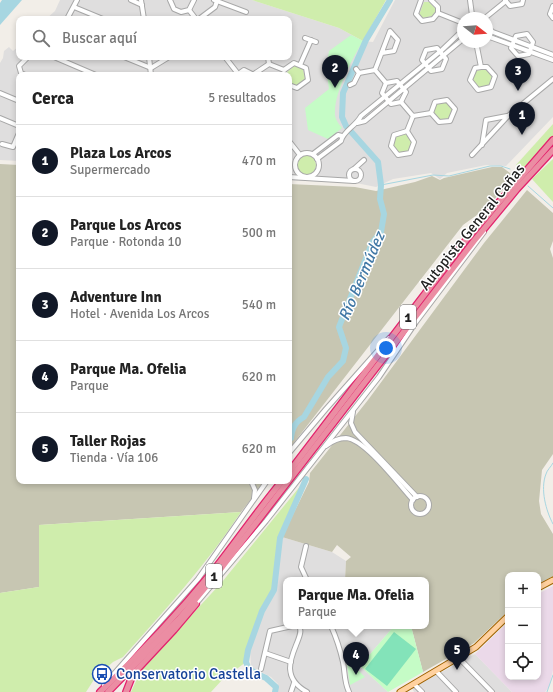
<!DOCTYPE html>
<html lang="es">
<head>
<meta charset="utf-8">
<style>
  body { margin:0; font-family:Signika,sans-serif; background:#f6f6f6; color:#222 }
  .controls { position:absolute; right:12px; bottom:12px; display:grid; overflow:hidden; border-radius:8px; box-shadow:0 2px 6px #0003 }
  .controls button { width:36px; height:36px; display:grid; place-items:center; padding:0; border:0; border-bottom:1px solid #e0e0e0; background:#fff; color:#222; font:20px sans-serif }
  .compass { position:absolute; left:457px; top:12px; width:36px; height:36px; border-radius:50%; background:#fff; box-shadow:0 2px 6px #0003; rotate:107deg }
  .you { position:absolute; left:386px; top:348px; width:14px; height:14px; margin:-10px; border:3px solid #fff; border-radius:50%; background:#1a73e8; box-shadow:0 0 0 6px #1a73e833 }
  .badge { display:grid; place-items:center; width:26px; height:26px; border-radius:50%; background:#111827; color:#fff; font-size:13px; font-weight:700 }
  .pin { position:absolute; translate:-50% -33px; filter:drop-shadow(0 1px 2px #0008) }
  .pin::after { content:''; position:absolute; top:21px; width:14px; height:12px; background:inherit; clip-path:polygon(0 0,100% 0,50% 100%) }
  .popup { position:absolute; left:283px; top:577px; width:146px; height:52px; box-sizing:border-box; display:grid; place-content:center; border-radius:8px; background:#fff; filter:drop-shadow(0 1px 3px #0005); font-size:13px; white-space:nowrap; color:#767676 }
  .popup b { font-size:15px; color:#222 }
  .popup::after { content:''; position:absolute; left:50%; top:100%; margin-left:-8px; border:8px solid transparent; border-top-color:#fff }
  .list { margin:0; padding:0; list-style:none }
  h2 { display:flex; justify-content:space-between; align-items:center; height:52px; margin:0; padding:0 16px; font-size:17px }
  h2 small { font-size:13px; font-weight:400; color:#767676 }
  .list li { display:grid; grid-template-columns:26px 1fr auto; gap:12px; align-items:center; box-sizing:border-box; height:72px; padding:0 16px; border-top:1px solid #e0e0e0 }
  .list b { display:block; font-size:15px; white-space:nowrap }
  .list p { margin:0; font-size:13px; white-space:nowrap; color:#767676 }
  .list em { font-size:13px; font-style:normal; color:#767676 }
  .icon { flex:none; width:22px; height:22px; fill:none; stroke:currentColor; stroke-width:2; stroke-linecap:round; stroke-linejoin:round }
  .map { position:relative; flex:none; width:553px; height:692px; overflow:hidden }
  .search { position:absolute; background:#fff; box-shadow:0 2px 6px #0003; left:16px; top:16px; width:276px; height:44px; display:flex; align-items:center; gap:10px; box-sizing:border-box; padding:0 14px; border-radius:8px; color:#767676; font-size:15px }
  .panel { position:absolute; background:#fff; box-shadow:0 2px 6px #0003; left:16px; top:72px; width:276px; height:412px; border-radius:8px }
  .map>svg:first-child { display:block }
  .residential { fill:#dfdede; fill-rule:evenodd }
  .industrial { fill:#ebd9e9 }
  .construction { fill:#c7c6b2 }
  .grass { fill:#cfedac }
  .park { fill:#c5fcc6 }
  .pitch { fill:#83e3b9 }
  .water { fill:#a7d6e1 }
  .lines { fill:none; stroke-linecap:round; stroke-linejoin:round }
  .stream { stroke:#a7d6e1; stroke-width:1 }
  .river { stroke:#a7d6e1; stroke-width:6 }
  .minor-casing { stroke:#a8a8a8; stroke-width:6 }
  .major-casing { stroke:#9e6200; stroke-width:7 }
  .highway-casing { stroke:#e3226d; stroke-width:8 }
  .minor { stroke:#fff; stroke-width:4 }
  .major { stroke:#ffd19f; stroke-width:5 }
  .highway { stroke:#eb8da3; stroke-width:5.5 }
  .labels { text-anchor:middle; stroke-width:3; stroke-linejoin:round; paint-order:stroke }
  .shield { fill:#fff; stroke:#646464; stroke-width:1 }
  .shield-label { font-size:14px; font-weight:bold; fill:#212121 }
  .street-label { font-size:15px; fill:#212121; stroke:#fff }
  .transit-label { font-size:15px; fill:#164399; stroke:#fff; text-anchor:start }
  .water-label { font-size:16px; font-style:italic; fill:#4279a6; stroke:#fff }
</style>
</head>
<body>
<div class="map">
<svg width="553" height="692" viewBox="0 0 553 692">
  <rect width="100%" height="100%" fill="#f2eee8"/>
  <g class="residential">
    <path d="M60 0H252L339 28 363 41 373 42 395 0H553V117L506 166 486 165 447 173 440 179 431 173 393 179 376 187 356 183 289 180V75H19V161L0 160V63L3 58 4 51 9 47 13 51 19 46V57H289V19H46L55 11ZM463 18H487V42H463Z"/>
    <polygon points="282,537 332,552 346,561 345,580 286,580 286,626 394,626 360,666 388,692 309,692 295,681 292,669 302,626 298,629 288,669 292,683 302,692 278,692 278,684 271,677 251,667 250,650 264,611 276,592"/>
    <polygon points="475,654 512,692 414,692 412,688"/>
  </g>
  <polygon class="industrial" points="553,586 553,670 549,687 545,692 512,692 475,654 508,622 508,677 538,677 538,594"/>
  <g class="construction">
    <polygon points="0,164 19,165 19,481 265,481 241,512 39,525 39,587 0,593"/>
    <polygon points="492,167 502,167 514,176 488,207 463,225 289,449 289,184 355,187 376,191 415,182 432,176 440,180 444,178"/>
    <polygon points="527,190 553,213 553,241 550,249 553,258 553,454 542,470 539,501 541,514 553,534 553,576 538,585 538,575 508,575 508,611 474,643 423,672 411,626 426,626 426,580 345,580 346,561 351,557 337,545 332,552 282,537 309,482 310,473 368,400 484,243"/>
  </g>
  <g class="grass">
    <polygon points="252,0 386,0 363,41 339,28"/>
    <polygon points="424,2 429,2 435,8 435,12 432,16 422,18 419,15"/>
    <polygon points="294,66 303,69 305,79 297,86 289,83 289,75 287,72"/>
    <polygon points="486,69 492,76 489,85 480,88 473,80 476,71"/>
    <polygon points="447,102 452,109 449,118 439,120 433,112 436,103"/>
    <polygon points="553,124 553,137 522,171 516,165"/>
    <polygon points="406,134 412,142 409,151 399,153 393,146 396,136"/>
    <circle cx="306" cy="165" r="10"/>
    <polygon points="553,159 553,202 532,179"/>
    <polygon points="306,479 280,538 274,590 262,611 248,649 246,662 222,680 211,692 131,692 141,670 222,582"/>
    <path d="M241 512C206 565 165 610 123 657L113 662 95 678 86 692H0V593L39 587V525Z"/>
  </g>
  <g class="park">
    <path d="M351 35 363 41C353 57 335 92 335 111 334 118 338 123 342 128L328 139 308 130 305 108 329 89 326 69 329 51Z"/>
    <polygon points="394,626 411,626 423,672 388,692 360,666"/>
    <polygon points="347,664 355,670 357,669 365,677 350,685"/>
  </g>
  <polygon class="pitch" points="394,632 416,649 387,686 365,669"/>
  <polygon class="water" points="2,0 22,0 0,25 0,3"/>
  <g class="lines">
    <g class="stream">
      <polyline points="381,185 433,175 449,176 490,166 501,166 510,169"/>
      <polyline points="528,186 553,208"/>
      <path d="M553 463C551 467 547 470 546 474 540 489 546 511 553 524"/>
      <polyline points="547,692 553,675"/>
    </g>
    <g class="river">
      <path d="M291 438C292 428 295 422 304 417L328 377 343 361 346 348 339 327 372 243 381 232 384 214 380 199 381 185 378 162 346 126 342 117 343 93 366 40 390 0"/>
      <polyline points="275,692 276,687 266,678 255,673 248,667 246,662 248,650 262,611 274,590 280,538 306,479"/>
    </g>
    <g class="minor-casing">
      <g id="minor">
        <polyline points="131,0 142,5"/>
        <polyline points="141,0 144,19"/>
        <polyline points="170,0 174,9 181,12 189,10 194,0"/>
        <polyline points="214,0 246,12"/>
        <polyline points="421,0 416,14 422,21 433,19 438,13 438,7 431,0"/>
        <polyline points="470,0 472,15"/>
        <polyline points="505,0 510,6 522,4 523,0"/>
        <polyline points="553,6 550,14 553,18"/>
        <polyline points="74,7 103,19"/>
        <polyline points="189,10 196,19"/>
        <polyline points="438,13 463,23"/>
        <polyline points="466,18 472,15 483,18"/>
        <polyline points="485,18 506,1"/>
        <polyline points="67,19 77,0"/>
        <polyline points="199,19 215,7 217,1"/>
        <polyline points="487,27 493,32 553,55"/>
        <polygon points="527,34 533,42 529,54 518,56 511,48 516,36"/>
        <polyline points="487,36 553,60"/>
        <polyline points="305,38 316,42"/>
        <polyline points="476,42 481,67"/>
        <polygon points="437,48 446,59 442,69 431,71 422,60 426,50"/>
        <polyline points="382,53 394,51 398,40 390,31 375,70 386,83"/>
        <polyline points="54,57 96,75"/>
        <polyline points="124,57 151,68 169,57"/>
        <polyline points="149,57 151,75"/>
        <polyline points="225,57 239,75"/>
        <polyline points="268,57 269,64"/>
        <polyline points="300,65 311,40"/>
        <polygon points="481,67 487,67 495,76 491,87 478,90 470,80 475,68"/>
        <polyline points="284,70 294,63 306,68 308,80 297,88 289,85"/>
        <polyline points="359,73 375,70"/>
        <polyline points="254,74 269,64 284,70"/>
        <polyline points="25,75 21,73 19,66 28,57"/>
        <polyline points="237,75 244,70 254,75"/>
        <polygon points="397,81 406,92 401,102 391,104 382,93 386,83"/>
        <polyline points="350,85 354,83 359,73 356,69"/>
        <polyline points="0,93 19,101"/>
        <polygon points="447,100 455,109 450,121 439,122 431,113 435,102"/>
        <polyline points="401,102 413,116 431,113"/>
        <polyline points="0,118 19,126"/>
        <polyline points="357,123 365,121 389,101 463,39"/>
        <polygon points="407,131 414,142 410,153 398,155 391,146 394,135"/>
        <polyline points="407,131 413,116"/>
        <polyline points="289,141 300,155"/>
        <polyline points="2,144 13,147 19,133"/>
        <polyline points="482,145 486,120 507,116"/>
        <circle cx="307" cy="165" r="12"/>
        <polyline points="313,154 338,135 342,136"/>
        <polyline points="472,155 508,116 553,79"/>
        <path d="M317 159 341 141C343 131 356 126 361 116L442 50 462 31"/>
        <circle cx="355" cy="175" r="6"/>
        <polyline points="354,169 364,160"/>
        <polyline points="289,177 354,181"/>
        <polyline points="353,412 351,423 355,432 417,497"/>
        <path d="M326 446C331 442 338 438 346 438 365 439 400 486 413 500"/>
        <polyline points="289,453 326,409 389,338"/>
        <polyline points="251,481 255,490 254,498"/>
        <circle cx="420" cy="505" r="9"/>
        <polyline points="306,546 301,567 307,580"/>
        <polyline points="194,606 266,521 379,377 416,322 484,232"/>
        <path d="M299 626C308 638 269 671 307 692"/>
        <path d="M331 626C336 637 340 649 343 662 345 672 344 682 349 692"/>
        <polyline points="265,653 291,662"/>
        <polyline points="459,658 492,692"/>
        <polyline points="261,669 270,631 292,626"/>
        <polyline points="436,671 456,692"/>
        <polyline points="414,684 422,692"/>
        <polyline points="104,685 198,579 267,481"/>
        <polyline points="291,692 294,683"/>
      </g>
    </g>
    <g class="major-casing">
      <g id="major">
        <polyline points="538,588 553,580"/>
        <polyline points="400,692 476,647 508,616"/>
      </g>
    </g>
    <g class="highway-casing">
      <g id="highway">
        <polyline points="289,472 466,240 553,140"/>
        <path d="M100 692C140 654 178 614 213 571 236 542 258 510 282 481"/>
        <polyline points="108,692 179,619 219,571 474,241 517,189 553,150"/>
        <polyline points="126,692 133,674 174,630 196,604"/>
      </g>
    </g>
    <use href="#minor" class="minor"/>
    <use href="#major" class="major"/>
    <use href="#highway" class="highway"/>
  </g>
  <defs>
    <g id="bus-ring" transform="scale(1)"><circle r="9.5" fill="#fff" stroke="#1a4fb4" stroke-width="1.5"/><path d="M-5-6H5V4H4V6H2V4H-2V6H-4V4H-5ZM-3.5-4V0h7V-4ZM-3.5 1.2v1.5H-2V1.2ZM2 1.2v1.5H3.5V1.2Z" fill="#1a4fb4"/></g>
  </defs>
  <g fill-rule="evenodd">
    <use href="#bus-ring" x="102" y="674"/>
  </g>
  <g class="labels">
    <g class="shield">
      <rect x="400" y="305" width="16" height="24" rx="3"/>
      <rect x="206" y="564" width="16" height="24" rx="3"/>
    </g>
    <g class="shield-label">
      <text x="408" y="322">1</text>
      <text x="214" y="581">1</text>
    </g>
    <g class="street-label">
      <text transform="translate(472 227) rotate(-51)" y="5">Autopista General Cañas</text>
    </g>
    <g class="transit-label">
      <text x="116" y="679">Conservatorio Castella</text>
    </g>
    <g class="water-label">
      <text transform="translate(361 276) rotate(-67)" y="6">Río Bermúdez</text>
    </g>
  </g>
</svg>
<div class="controls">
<button>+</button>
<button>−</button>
<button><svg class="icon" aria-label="locate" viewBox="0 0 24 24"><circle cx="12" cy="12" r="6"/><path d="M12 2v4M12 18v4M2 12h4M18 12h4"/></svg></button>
</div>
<svg class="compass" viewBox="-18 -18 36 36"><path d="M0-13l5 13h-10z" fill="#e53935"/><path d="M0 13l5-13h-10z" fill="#767676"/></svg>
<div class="you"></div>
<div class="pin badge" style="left:522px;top:135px">1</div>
<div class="pin badge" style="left:335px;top:88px">2</div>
<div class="pin badge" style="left:518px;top:91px">3</div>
<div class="pin badge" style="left:356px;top:675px">4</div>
<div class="popup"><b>Parque Ma. Ofelia</b>Parque</div>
<div class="pin badge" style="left:457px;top:670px">5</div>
<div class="search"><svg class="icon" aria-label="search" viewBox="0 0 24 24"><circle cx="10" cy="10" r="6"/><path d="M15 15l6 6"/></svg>Buscar aquí</div>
<section class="panel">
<h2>Cerca<small>5 resultados</small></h2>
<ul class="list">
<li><span class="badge">1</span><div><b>Plaza Los Arcos</b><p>Supermercado</p></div><em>470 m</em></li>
<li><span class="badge">2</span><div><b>Parque Los Arcos</b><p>Parque · Rotonda 10</p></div><em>500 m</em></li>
<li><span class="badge">3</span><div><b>Adventure Inn</b><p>Hotel · Avenida Los Arcos</p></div><em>540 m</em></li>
<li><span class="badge">4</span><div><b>Parque Ma. Ofelia</b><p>Parque</p></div><em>620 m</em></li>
<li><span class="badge">5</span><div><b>Taller Rojas</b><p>Tienda · Vía 106</p></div><em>620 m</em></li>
</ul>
</section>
</div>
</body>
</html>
